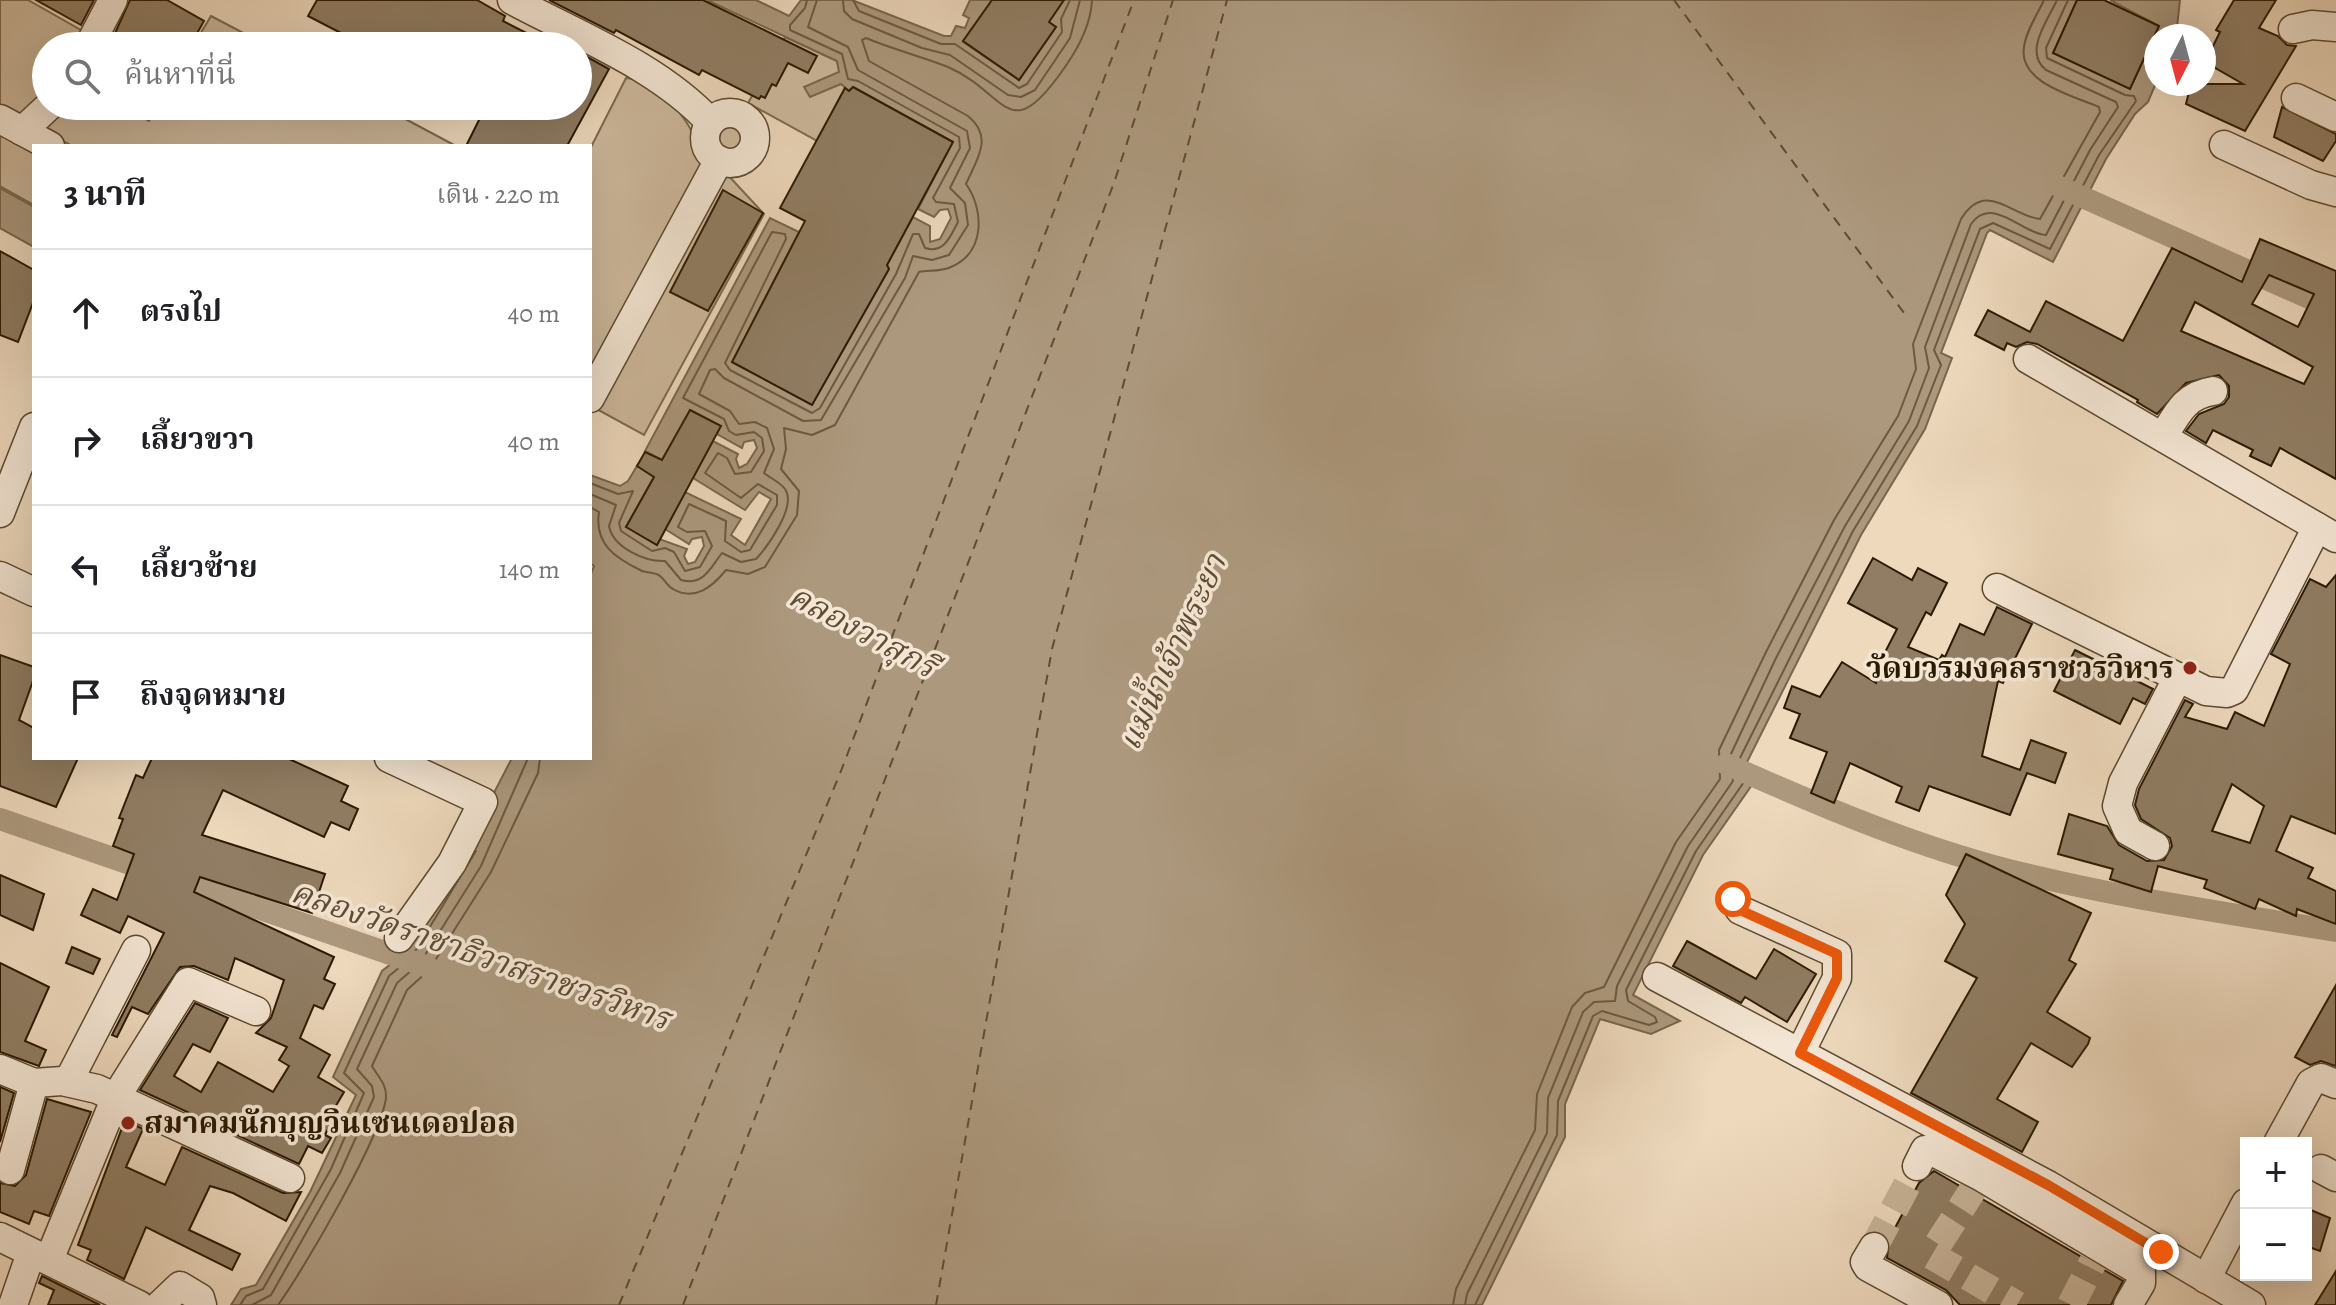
<!DOCTYPE html>
<html lang="th">
<head>
<meta charset="utf-8">
<style>
  body { margin:0; font-family:Alegreya,"Noto Serif Thai",serif; background:#f6f6f6; color:#202124 }
  .controls { position:absolute; right:24px; bottom:24px; display:grid; overflow:hidden; border-radius:0px; box-shadow:0 8px 32px #0002 }
  .controls button { width:72px; height:72px; display:grid; place-items:center; padding:0; border:0; border-bottom:2px solid #e0e0e0; background:#fff; color:#202124; font:40px sans-serif }
  .compass { position:absolute; left:2144px; top:24px; width:72px; height:72px; border-radius:50%; background:#fff; box-shadow:0 8px 32px #0002; rotate:186deg }
  .stop { position:absolute; width:24px; height:24px; margin:-18px; border:6px solid #ea580c; border-radius:50%; background:#fff }
  .stop.end { background:#ea580c; border-color:#fff; box-shadow:0 2px 8px #0008 }
  .list { margin:0; padding:0; list-style:none }
  h2 { display:flex; justify-content:space-between; align-items:center; height:104px; margin:0; padding:0 32px; font-size:34px }
  h2 small { font-size:26px; font-weight:400; color:#757577 }
  .list li { display:grid; grid-template-columns:52px 1fr auto; gap:24px; align-items:center; box-sizing:border-box; height:128px; padding:0 32px; border-top:2px solid #e0e0e0 }
  .list b { display:block; font-size:30px; white-space:nowrap }
  .list em { font-size:26px; font-style:normal; color:#757577 }
  .icon { flex:none; width:44px; height:44px; fill:none; stroke:currentColor; stroke-width:2; stroke-linecap:round; stroke-linejoin:round }
  .map { position:relative; flex:none; width:2336px; height:1305px; overflow:hidden }
  .search { position:absolute; background:#fff; box-shadow:0 8px 32px #0002; left:32px; top:32px; width:560px; height:88px; display:flex; align-items:center; gap:20px; box-sizing:border-box; padding:0 28px; border-radius:44px; color:#757577; font-size:30px }
  .panel { position:absolute; background:#fff; box-shadow:0 8px 32px #0002; left:32px; top:144px; width:560px; height:616px; border-radius:0px }
  .map>svg:first-child { display:block }
  .green { fill:#cdb99d; stroke:#7c6a50; stroke-width:2 }
  .water { fill:#ac987d; stroke:#78664c; stroke-width:2 }
  .lines { fill:none; stroke-linecap:round; stroke-linejoin:round }
  .shore { stroke:#6c5940; stroke-width:2 }
  .canal { stroke:#ac987d; stroke-width:22 }
  .ferry { stroke:#5f4c33; stroke-width:2; stroke-dasharray:10 8; stroke-linecap:butt }
  .building { fill:#907d63; stroke:#2b1a02; stroke-width:2; fill-rule:evenodd }
  .minor-tunnel { stroke:#c7b398; stroke-width:28; stroke-dasharray:28 14; stroke-linecap:butt }
  .minor-casing { stroke:#5c4a31; stroke-width:31 }
  .minor { stroke:#f4e6d4; stroke-width:28 }
  .route { stroke:#ea580c; stroke-width:10 }
  .poi-dot { fill:#8f2418; stroke:#f4e6d4; stroke-width:3 }
  .labels { text-anchor:middle; stroke-width:7; stroke-linejoin:round; paint-order:stroke }
  .poi-label { font-size:30px; font-weight:bold; fill:#2b1a02; stroke:#f4e6d4; text-anchor:end }
  .water-label { font-size:32px; font-style:italic; fill:#5f4c33; stroke:#f4e6d4 }
</style>
</head>
<body>
<div class="map">
<svg width="2336" height="1305" viewBox="0 0 2336 1305">
  <rect width="100%" height="100%" fill="#eed9bd"/>
  <filter id="stains"><feTurbulence type="fractalNoise" baseFrequency=".0025" numOctaves="4"/><feColorMatrix values="0 0 0 0 .2 0 0 0 0 .09 0 0 0 0 .02 0 0 0 .5 -.17"/></filter>
  <radialGradient id="worn" r=".72"><stop offset=".6" stop-color="#630" stop-opacity="0"/><stop offset="1" stop-color="#630" stop-opacity=".3"/></radialGradient>
  <g class="green">
    <polygon points="0,0 28,0 88,34 81,46 46,46 46,100 20,116 0,106"/>
    <polygon points="211,16 268,46 193,46"/>
    <polygon points="785,37 837,61 845,88 817,141 748,103"/>
    <path d="M626 78C664 79 699 133 706 167L590 381V149Z"/>
    <polygon points="57,106 122,106 149,121 158,106 381,106 456,146 72,146 43,130"/>
    <circle cx="729" cy="138" r="17"/>
    <polygon points="0,128 34,146 34,205 0,186"/>
    <polygon points="727,174 764,214 644,435 593,407"/>
  </g>
  <g class="water">
    <polygon points="707,0 756,0 789,16 801,0 852,0 944,36 951,36 956,26 965,28 969,18 963,15 970,0 992,0 963,42 1019,80 1056,27 1016,0 2077,0 2053,53 2130,89 2159,26 2110,0 2180,0 2176,36 2156,36 2156,83 2148,102 2135,114 2106,159 2053,262 1990,230 1987,233 1941,353 1952,358 1925,429 1861,535 1747,762 1754,782 1703,855 1633,995 1680,1021 1651,1034 1600,1019 1565,1104 1565,1137 1482,1305 231,1305 241,1289 256,1285 310,1192 356,1095 333,1077 382,971 405,953 429,918 512,758 590,758 590,576 594,566 590,563 590,475 620,486 628,481 637,466 654,477 626,527 687,549 684,556 688,564 695,562 704,546 702,537 692,539 689,544 665,529 685,492 741,519 731,535 745,545 771,499 759,492 745,510 693,478 713,441 738,454 736,459 739,468 747,464 757,448 754,440 744,442 742,448 717,434 720,426 690,410 662,460 645,451 770,218 799,232 732,362 812,405 889,269 887,265 913,217 930,226 930,242 940,239 951,218 948,209 940,210 934,217 918,209 953,142 853,87 849,91 841,84 810,97 804,87 839,72 837,61"/>
    <polygon points="0,188 34,207 34,247 0,228"/>
  </g>
  <g class="lines">
    <g class="shore">
      <polyline points="843,0 844,11 852,19 922,48 950,55 1008,95 1021,97 1035,90 1070,38 1080,0"/>
      <polyline points="853,0 859,11 941,44 955,44 1019,88 1027,84 1062,32 1061,19 1070,0"/>
      <path d="M590 483 618 494 633 491 619 523 621 531 652 551 665 548 674 552 685 571 700 567 712 546 705 531 687 532 678 527 689 504 726 521 725 541 741 552 750 550 777 505V495L758 484 741 498 705 473 718 453 727 458 735 474 751 472 764 451 762 438 754 432 736 435 729 431 724 419 683 398 772 232 785 234 786 239 725 363 730 370 812 413 820 408 896 274 913 234H919L925 248C944 254 950 237 958 222L954 204 936 202 933 198 960 148 959 137 858 81 848 79 842 54 790 30V25L805 8 807 0"/>
      <path d="M590 494 616 505 609 526C613 548 646 562 665 561L681 580C704 586 710 568 722 553L741 562 756 559C768 546 797 506 785 489 780 482 770 478 764 473L774 449 767 428 755 422 739 424 730 411 699 394 710 370 715 369 724 378 803 421 821 420 905 278 913 256 932 260 949 255 968 225 965 203 950 188 970 148 967 131 858 70 848 47 808 27 817 0"/>
      <path d="M590 507 599 512C594 544 615 558 642 571 648 573 656 572 660 576 665 580 667 586 673 589 695 602 713 586 726 570L748 574 765 567 797 515 799 491 781 469 786 449 784 428 812 435 835 425 919 272C929 270 940 272 951 267 986 252 984 209 966 184 977 159 994 137 968 116L869 61 862 40 866 38C892 49 923 57 948 67 1008 93 1008 150 1065 67 1079 47 1091 25 1092 0"/>
      <polyline points="240,1305 246,1296 263,1289 331,1169 364,1093 344,1073 389,976 411,958 476,851"/>
      <polyline points="252,1305 271,1295 340,1173 374,1097 372,1086 357,1069 397,983 420,963 481,866 528,758"/>
      <path d="M278 1305C303 1271 381 1137 386 1098 387 1084 378 1077 372 1066L407 990 429 970 491 872 538 773 540 758"/>
      <path d="M1453 1305 1456 1289 1535 1130 1537 1094 1572 1007 1585 993 1604 987 1676 842 1720 779 1719 750 1766 652 1834 520 1898 416 1916 369 1913 344 1961 219C1986 179 2011 216 2040 219L2100 112 2099 107C2074 96 2018 83 2024 47 2026 31 2037 15 2044 0"/>
      <path d="M1465 1305 1467 1294 1547 1133 1548 1098 1583 1012 1594 1002 1615 1001 1617 986 1688 846 1733 781 1730 756 1776 658 1845 526 1909 421 1929 368 1925 347 1971 224C1992 194 2022 234 2046 235L2090 150 2118 107 2116 102 2046 70C2023 52 2048 20 2057 0"/>
      <polyline points="1475,1305 1557,1135 1558,1101 1593,1016 1602,1011 1649,1025 1657,1022 1655,1017 1628,1001 1626,990 1696,851 1744,782 1740,758 1853,531 1917,426 1941,365 1934,350 1980,229 1993,223 2050,249 2099,155 2136,101 2134,96 2125,95 2047,58 2046,48 2068,0"/>
    </g>
    <g class="canal">
      <polyline points="2060,187 2336,310"/>
      <path d="M1726 764C1814 803 1902 841 1994 866 2106 896 2222 912 2336 931"/>
      <polyline points="0,819 428,967"/>
    </g>
    <g class="ferry">
      <polyline points="1674,0 1907,317"/>
      <polyline points="619,1305 841,771 1134,0"/>
      <polyline points="683,1305 1114,183 1173,0"/>
      <polyline points="936,1305 1052,649 1227,0"/>
    </g>
  </g>
  <g class="building">
    <polygon points="36,0 94,0 81,25"/>
    <polygon points="130,0 167,0 204,21 190,46 119,46 111,42"/>
    <polygon points="317,0 477,0 505,16 503,21 552,46 366,46 308,16"/>
    <polygon points="549,0 703,0 817,56 808,73 788,63 776,86 772,84 765,98 761,96 759,99 702,70 699,75 616,30 614,33"/>
    <polygon points="992,0 1064,0 1049,22 1056,27 1019,80 963,41"/>
    <polygon points="2077,0 2104,0 2159,26 2130,89 2053,53"/>
    <polygon points="2234,0 2276,0 2259,28 2278,36 2287,45 2296,46 2245,131 2186,104 2191,84 2243,84 2205,62 2220,32 2216,30"/>
    <polygon points="578,52 609,69 567,146 466,146 486,106 578,106"/>
    <polygon points="853,87 953,142 887,265 889,269 812,405 732,362 805,221 780,208 845,88 849,91"/>
    <polygon points="2282,107 2336,134 2336,141 2323,161 2274,137"/>
    <polygon points="723,190 763,213 708,311 670,292"/>
    <path d="M2260 239 2336 271V479L2280 448 2271 466 2250 456 2253 450 2213 430 2206 443 2186 431 2199 414 2224 404 2229 397V386L2219 375 2186 383 2157 414 2137 402 2138 400 2037 344 2027 342 2016 347 2007 343 2004 350 1975 335 1988 310 2030 332 2046 301 2123 341 2172 248 2242 282ZM2269 275 2314 294 2298 327 2252 304ZM2195 302 2313 367 2304 384 2181 331Z"/>
    <polygon points="0,251 34,270 34,300 18,342 0,335"/>
    <polygon points="690,410 721,426 657,545 626,527 654,477 637,466 645,452 662,460"/>
    <polygon points="1873,558 1912,580 1918,568 1947,583 1931,615 1926,612 1908,647 1939,660 1942,655 1945,657 1960,624 1984,635 1997,607 2032,624 2003,683 1998,681 1982,756 2020,770 2031,740 2066,753 2055,783 2027,773 2010,815 1929,786 1919,811 1896,802 1902,787 1850,763 1834,803 1811,793 1827,752 1790,738 1800,714 1784,708 1792,686 1820,697 1842,662 1876,683 1880,662 1897,629 1848,603"/>
    <path d="M2336 575V834L2291 816 2276 851 2313 868 2308 878 2336 891V924L2297 909 2296 916 2259 899 2255 909 2204 888 2207 880 2158 866 2151 892 2110 879 2113 869 2058 854 2069 814 2107 826 2119 845 2147 861 2164 860 2172 846 2170 838 2141 819 2135 805 2139 789 2185 700 2193 704 2185 717 2227 729 2235 712 2264 726 2290 664 2271 654 2310 579 2326 587ZM2232 784 2264 806 2250 843 2212 831Z"/>
    <polygon points="2075,650 2153,689 2145,704 2133,698 2120,724 2054,691"/>
    <polygon points="0,655 34,667 34,678 19,720 34,728 34,758 78,758 56,807 0,786"/>
    <polygon points="152,758 287,758 348,786 341,801 358,809 349,830 331,822 324,837 223,790 202,835 325,874 312,913 200,877 194,892 334,957 324,979 335,984 323,1009 314,1005 300,1038 330,1055 318,1077 344,1092 328,1119 332,1121 325,1135 331,1138 322,1153 308,1146 299,1164 140,1090 195,1003 228,1018 210,1052 193,1044 174,1076 201,1092 218,1062 273,1092 289,1066 279,1060 287,1047 256,1033 271,1018 284,980 235,958 228,980 194,966 180,967 148,1014 132,1007 117,1037 112,1035 164,933 128,916 120,933 81,915 93,889 117,900 134,854 113,846 123,819 119,818 136,775 143,778"/>
    <polygon points="1966,854 2091,913 2069,960 2076,964 2047,1012 2090,1038 2088,1044 2072,1067 2031,1043 1997,1099 2038,1122 2022,1152 1911,1093 1977,978 1945,961 1965,924 1946,895"/>
    <polygon points="0,875 44,894 33,930 0,915"/>
    <polygon points="1687,941 1756,979 1774,949 1816,974 1787,1022 1745,997 1741,1003 1673,966"/>
    <polygon points="72,947 100,959 93,974 66,963"/>
    <polygon points="0,963 49,987 25,1041 46,1050 39,1066 0,1052"/>
    <polygon points="2336,985 2336,1066 2321,1061 2310,1065 2295,1057"/>
    <polygon points="0,1087 14,1093 0,1142"/>
    <polygon points="47,1099 91,1112 49,1216 34,1211 29,1224 0,1212 0,1183 15,1186 26,1175"/>
    <polygon points="125,1120 143,1129 126,1167 165,1185 182,1147 283,1193 301,1192 286,1221 233,1193 210,1186 189,1230 240,1254 232,1270 146,1227 124,1279 87,1260 91,1250 78,1245"/>
    <polygon points="1934,1171 2123,1281 2111,1305 1960,1305 1946,1290 1887,1258 1889,1239 1919,1183"/>
    <polygon points="2306,1208 2330,1218 2320,1251 2306,1246"/>
    <polygon points="2336,1271 2336,1305 2315,1305"/>
    <polygon points="42,1276 100,1305 48,1305 54,1290 39,1283"/>
  </g>
  <g class="lines">
    <g class="minor-tunnel">
      <polyline points="1976,1185 1931,1255 2017,1305"/>
      <polyline points="1874,1247 1917,1166"/>
      <polyline points="2071,1305 2093,1262"/>
    </g>
    <g class="minor-casing">
      <g id="minor">
        <path d="M512 0C579 36 658 66 710 122"/>
        <polyline points="2293,29 2312,25 2336,27"/>
        <polyline points="89,46 113,0"/>
        <polyline points="2296,98 2336,117"/>
        <circle cx="730" cy="138" r="25"/>
        <polyline points="0,119 50,146"/>
        <polyline points="22,131 49,106"/>
        <polyline points="2224,145 2311,185 2336,192"/>
        <polyline points="2028,359 2336,538"/>
        <polyline points="590,398 719,160"/>
        <path d="M2163 437C2177 414 2185 395 2213 391"/>
        <polyline points="0,513 34,427"/>
        <polyline points="0,576 34,592"/>
        <polyline points="1997,588 2206,691 2227,693 2234,690 2317,527"/>
        <polyline points="389,758 483,802 452,863 399,938"/>
        <polyline points="2155,846 2128,831 2117,806 2123,783 2178,677"/>
        <polyline points="1733,899 1740,910 1837,954 1837,978 1800,1053"/>
        <polyline points="1657,977 2048,1185 2251,1305"/>
        <polyline points="0,1069 34,1083 62,1081 97,1089 290,1178"/>
        <polyline points="68,1082 136,950"/>
        <polyline points="2278,1143 2311,1083 2321,1078 2336,1084"/>
        <polyline points="1917,1166 1925,1150 1930,1150 1980,1176 2141,1272 2141,1283 2128,1305"/>
        <polyline points="2321,1169 2336,1177"/>
        <polyline points="10,1170 34,1083"/>
        <polyline points="0,1237 139,1305"/>
        <polyline points="1874,1247 1865,1262 1868,1267 1938,1305"/>
        <polyline points="49,1260 116,1097 188,982 256,1011"/>
        <polyline points="2206,1279 2246,1203"/>
        <polyline points="13,1305 31,1253"/>
        <polyline points="160,1305 180,1286 200,1298 202,1305"/>
      </g>
    </g>
    <use href="#minor" class="minor"/>
  </g>
  <g class="lines">
    <polyline class="route" points="1733,899 1740,910 1837,954 1837,978 1800,1053 2048,1185 2161,1252"/>
  </g>
  <g class="poi-dot">
    <circle cx="2190" cy="668" r="8"/>
    <circle cx="128" cy="1123" r="8"/>
  </g>
  <g class="labels">
    <g class="poi-label">
      <text x="2174" y="678">วัดบวรมงคลราชวรวิหาร</text>
      <text x="144" y="1133" text-anchor="start">สมาคมนักบุญวินเซนเดอปอล</text>
    </g>
    <g class="water-label">
      <text transform="translate(863 631) rotate(28)" y="11">คลองวาสุกรี</text>
      <text transform="translate(1172 652) rotate(-65)" y="11">แม่น้ำเจ้าพระยา</text>
      <text transform="translate(481 955) rotate(19)" y="11">คลองวัดราชาธิวาสราชวรวิหาร</text>
    </g>
  </g>
  <rect width="100%" height="100%" filter="url(#stains)"/>
  <rect width="100%" height="100%" fill="url(#worn)"/>
</svg>
<div class="controls">
<button>+</button>
<button>−</button>
</div>
<svg class="compass" viewBox="-18 -18 36 36"><path d="M0-13l5 13h-10z" fill="#e53935"/><path d="M0 13l5-13h-10z" fill="#757577"/></svg>
<div class="stop" style="left:1733px;top:899px"></div>
<div class="stop end" style="left:2161px;top:1252px"></div>
<div class="search"><svg class="icon" aria-label="search" viewBox="0 0 24 24"><circle cx="10" cy="10" r="6"/><path d="M15 15l6 6"/></svg>ค้นหาที่นี่</div>
<section class="panel">
<h2>3 นาที<small>เดิน · 220 m</small></h2>
<ul class="list">
<li><svg class="icon" aria-label="ahead" viewBox="0 0 24 24"><path d="M12 20V5M6 11l6-6 6 6"/></svg><div><b>ตรงไป</b></div><em>40 m</em></li>
<li><svg class="icon" aria-label="right" viewBox="0 0 24 24"><path d="M7 20v-9h11M14 6l5 5-5 5"/></svg><div><b>เลี้ยวขวา</b></div><em>40 m</em></li>
<li><svg class="icon" aria-label="left" viewBox="0 0 24 24"><path d="M17 20v-9H6M10 6l-5 5 5 5"/></svg><div><b>เลี้ยวซ้าย</b></div><em>140 m</em></li>
<li><svg class="icon" aria-label="arrive" viewBox="0 0 24 24"><path d="M6 21V4h12l-3 4 3 4H6"/></svg><div><b>ถึงจุดหมาย</b></div></li>
</ul>
</section>
</div>
</body>
</html>
